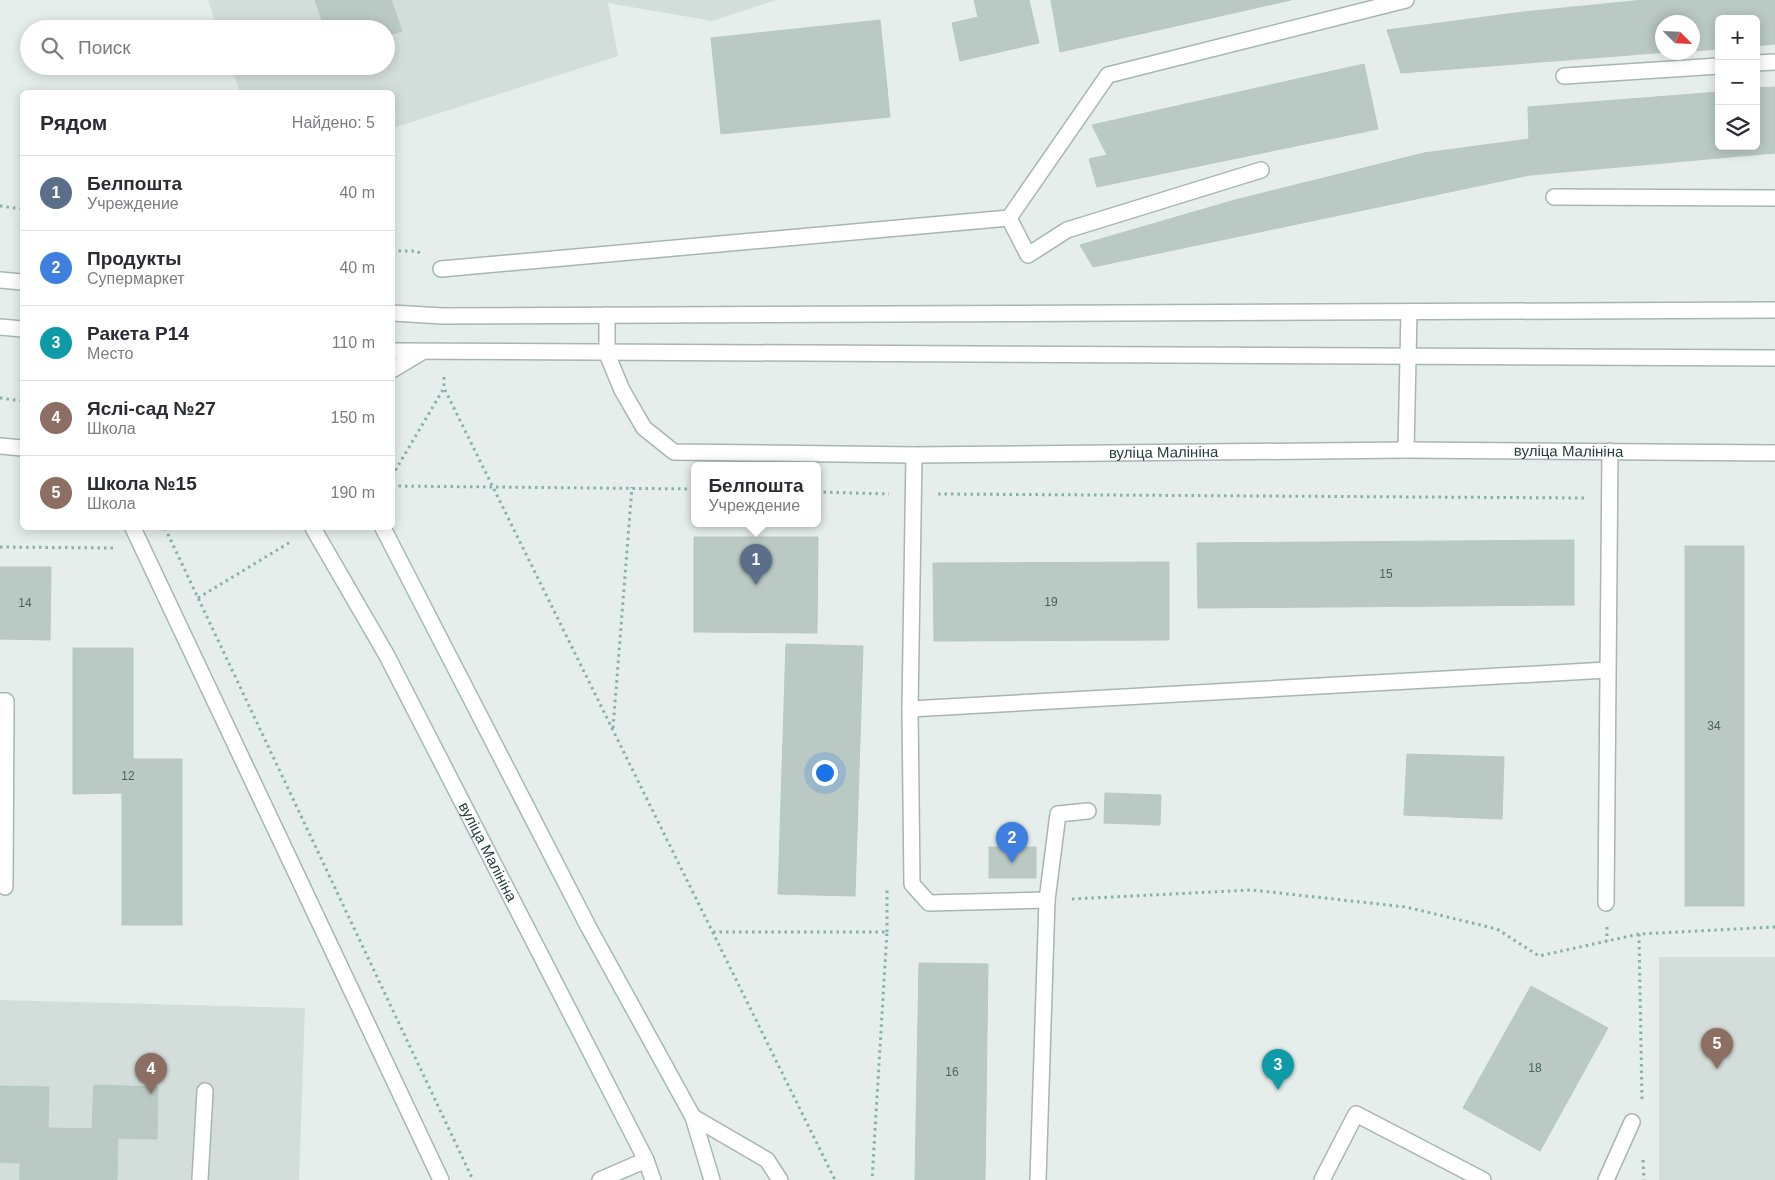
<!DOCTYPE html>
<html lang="ru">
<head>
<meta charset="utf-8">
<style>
  body { margin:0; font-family:Helvetica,sans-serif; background:#f2f2f3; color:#2b2b33 }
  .controls { position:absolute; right:15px; top:15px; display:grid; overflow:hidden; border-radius:8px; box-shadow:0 2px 12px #0003 }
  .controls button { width:45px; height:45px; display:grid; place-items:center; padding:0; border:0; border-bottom:1px solid #e1e1e2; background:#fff; color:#2b2b33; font:25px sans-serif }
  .compass { position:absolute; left:1655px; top:15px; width:45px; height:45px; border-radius:50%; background:#fff; box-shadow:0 2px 12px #0003; rotate:114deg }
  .you { position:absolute; left:824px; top:772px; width:18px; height:18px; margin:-12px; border:4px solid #fff; border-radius:50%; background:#1a73e8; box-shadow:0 0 0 8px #1a73e833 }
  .badge { display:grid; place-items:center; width:32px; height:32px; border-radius:50%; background:#845947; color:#fff; font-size:16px; font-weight:700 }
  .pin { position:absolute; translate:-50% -41px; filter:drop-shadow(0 1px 2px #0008) }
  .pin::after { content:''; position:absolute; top:26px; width:18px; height:15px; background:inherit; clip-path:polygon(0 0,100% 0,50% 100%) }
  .popup { position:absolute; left:691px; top:462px; width:130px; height:65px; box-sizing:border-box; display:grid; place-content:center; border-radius:8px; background:#fff; filter:drop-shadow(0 1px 4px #0005); font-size:16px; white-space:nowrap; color:#7c7c81 }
  .popup b { font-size:19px; color:#2b2b33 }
  .popup::after { content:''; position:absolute; left:50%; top:100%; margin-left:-10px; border:10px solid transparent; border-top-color:#fff }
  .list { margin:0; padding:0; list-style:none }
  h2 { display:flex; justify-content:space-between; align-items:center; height:65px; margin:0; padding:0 20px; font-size:21px }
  h2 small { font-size:16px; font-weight:400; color:#7c7c81 }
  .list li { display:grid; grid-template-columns:32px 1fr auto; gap:15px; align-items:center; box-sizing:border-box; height:75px; padding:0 20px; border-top:1px solid #e1e1e2 }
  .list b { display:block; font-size:19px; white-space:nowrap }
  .list p { margin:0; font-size:16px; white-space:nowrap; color:#7c7c81 }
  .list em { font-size:16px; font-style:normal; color:#7c7c81 }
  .icon { flex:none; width:28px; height:28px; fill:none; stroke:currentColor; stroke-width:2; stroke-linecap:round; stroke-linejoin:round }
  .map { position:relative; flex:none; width:1775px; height:1180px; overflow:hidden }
  .search { position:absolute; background:#fff; box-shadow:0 2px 12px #0003; left:20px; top:20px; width:375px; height:55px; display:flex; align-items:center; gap:12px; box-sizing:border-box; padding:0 18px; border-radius:28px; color:#7c7c81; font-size:19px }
  .panel { position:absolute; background:#fff; box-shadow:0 2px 12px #0003; left:20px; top:90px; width:375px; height:440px; border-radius:8px }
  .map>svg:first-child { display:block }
  .built { fill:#d3deda }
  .building { fill:#bac9c4; stroke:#b7c8c2 }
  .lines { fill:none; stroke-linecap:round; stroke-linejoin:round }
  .lane-casing { stroke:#a7b6b3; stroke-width:18 }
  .street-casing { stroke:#a7b6b3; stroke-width:18 }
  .secondary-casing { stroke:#a3bab4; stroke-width:18 }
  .path { stroke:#86b1a8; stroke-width:3; stroke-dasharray:2.5 4; stroke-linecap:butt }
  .lane { stroke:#fff; stroke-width:15 }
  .street { stroke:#fff; stroke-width:15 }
  .secondary { stroke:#fff; stroke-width:15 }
  .labels { text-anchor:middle; stroke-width:4.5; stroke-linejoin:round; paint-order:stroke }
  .number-label { font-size:12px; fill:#4a625d }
  .street-label { font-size:15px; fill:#24403b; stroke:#f6faf8 }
</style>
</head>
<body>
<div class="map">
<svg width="1775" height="1180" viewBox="0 0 1775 1180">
  <rect width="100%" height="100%" fill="#e5eeeb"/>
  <g class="built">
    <polygon points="208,0 776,0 712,21 608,3 618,56 393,128 392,92 240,92 231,66 386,66 386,29 218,29"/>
    <rect x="1659" y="957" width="116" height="223"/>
    <polygon points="0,1000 305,1008 299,1180 0,1180"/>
  </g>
  <g class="building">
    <polygon points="315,0 391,0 402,31 386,36 386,29 325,29"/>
    <polygon points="974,0 1029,0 1039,43 960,61 952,23 978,17"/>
    <polygon points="1051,0 1291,0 1060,52"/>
    <polygon points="1644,0 1775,0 1775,44 1756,46 1756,19 1719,19 1719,49 1692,51 1692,22 1662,22 1662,52 1668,52 1401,73 1387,30 1523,12"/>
    <polygon points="880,20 890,117 721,134 711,38"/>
    <polygon points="1364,64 1378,129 1097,187 1089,159 1107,155 1092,125"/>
    <polygon points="1775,87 1775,153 1530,175 1528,107 1719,92 1719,146 1756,146 1756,88"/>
    <polygon points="1529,139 1530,175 1093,267 1080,245 1235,200 1424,153"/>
    <polygon points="694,537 818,537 817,633 694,632"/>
    <polygon points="1574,540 1574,605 1198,608 1197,543"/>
    <rect x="1685" y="546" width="59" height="360"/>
    <polygon points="1169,562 1169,640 934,641 933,563"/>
    <polygon points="0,567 51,567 50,640 0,639"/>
    <polygon points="786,644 863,646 855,896 778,894"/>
    <polygon points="73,648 133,648 133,759 182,759 182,925 122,925 122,793 73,794"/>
    <polygon points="1407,754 1504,757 1502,819 1404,815"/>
    <polygon points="1105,793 1161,795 1160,825 1104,823"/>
    <rect x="989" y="847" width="47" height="31"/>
    <polygon points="919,963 988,964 985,1180 915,1180"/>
    <polygon points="1531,986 1608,1028 1540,1151 1463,1108"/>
    <polygon points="94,1085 158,1087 157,1139 118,1138 117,1180 20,1180 20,1163 0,1162 0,1086 49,1087 48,1128 92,1129"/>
  </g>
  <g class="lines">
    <g class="lane-casing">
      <g id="lane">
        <polyline points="1756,63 1775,62"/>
        <polyline points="1564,76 1719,66"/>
        <polyline points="1554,197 1775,198"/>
        <polyline points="1009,218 1028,255 1067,230 1261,170"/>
        <polyline points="441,269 1009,218 1108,75 1406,0"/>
        <polyline points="0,446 22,448"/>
        <polyline points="914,455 910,709 912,884 929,903 1047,900 1038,1180"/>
        <polyline points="133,528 441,1180"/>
        <polyline points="0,701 6,701 5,887"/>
        <polyline points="910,709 1607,670"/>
        <polyline points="1047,900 1058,814 1088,811"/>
        <polyline points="1606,903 1610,451"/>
        <polyline points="200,1180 205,1091"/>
        <polyline points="600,1180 646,1160"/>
        <polyline points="1322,1180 1356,1114 1483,1180"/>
        <polyline points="1606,1180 1632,1122"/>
      </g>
    </g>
    <g class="street-casing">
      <g id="street">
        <polyline points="392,313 443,316 1775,310"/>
        <path id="s1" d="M607 315V354L622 390 644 428 674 452 914 455 1406 450 1775 453"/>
        <polyline points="392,351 1775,358"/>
        <polyline points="392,370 422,352"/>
        <polyline points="1406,450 1409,312"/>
        <polyline points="693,1117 767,1160 780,1180"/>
      </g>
    </g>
    <g class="secondary-casing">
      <g id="secondary">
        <polyline points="0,280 22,282"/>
        <polyline points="0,327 22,329"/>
        <path id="s2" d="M313 528 386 654 646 1160 653 1180"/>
        <polyline points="383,528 589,928 693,1117 712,1180"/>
      </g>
    </g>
    <g class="path">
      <polyline points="0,206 22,209"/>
      <polyline points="392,251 417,251 422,255"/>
      <polyline points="444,377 444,388 835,1180"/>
      <polyline points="0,398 22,401"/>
      <polyline points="392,476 444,388"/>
      <polyline points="392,486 695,489"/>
      <polyline points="817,492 889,494"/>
      <polyline points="938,494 1584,498"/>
      <polyline points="165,528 473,1180"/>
      <polyline points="0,547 114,548"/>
      <polyline points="198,598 292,541"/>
      <polyline points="613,728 632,487"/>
      <polyline points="1072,899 1252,890 1406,907 1497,929 1539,956 1639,934 1775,927"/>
      <polyline points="1607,927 1607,941"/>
      <polyline points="713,932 887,932 872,1180"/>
      <polyline points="887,932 887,890"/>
      <polyline points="1639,934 1642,1101"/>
      <polyline points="1643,1160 1644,1180"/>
    </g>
    <use href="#lane" class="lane"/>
    <use href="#street" class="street"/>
    <use href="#secondary" class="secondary"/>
  </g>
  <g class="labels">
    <g class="number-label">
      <text x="1386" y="578">15</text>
      <text x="1051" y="606">19</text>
      <text x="25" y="607">14</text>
      <text x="1714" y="730">34</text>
      <text x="128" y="780">12</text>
      <text x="1535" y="1072">18</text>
      <text x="952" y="1076">16</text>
    </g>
    <g class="street-label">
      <text dy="5" stroke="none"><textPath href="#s1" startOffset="1055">вуліца Малініна</textPath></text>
      <text dy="5" stroke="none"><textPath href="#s1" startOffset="650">вуліца Малініна</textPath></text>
      <text dy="5" stroke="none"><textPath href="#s2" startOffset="368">вуліца Малініна</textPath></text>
    </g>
  </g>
</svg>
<div class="controls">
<button>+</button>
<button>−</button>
<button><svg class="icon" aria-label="layers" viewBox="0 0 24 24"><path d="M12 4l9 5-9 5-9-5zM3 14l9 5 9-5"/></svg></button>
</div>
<svg class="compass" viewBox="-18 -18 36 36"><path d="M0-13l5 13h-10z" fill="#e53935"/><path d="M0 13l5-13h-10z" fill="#7c7c81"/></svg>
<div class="you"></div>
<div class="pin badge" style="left:756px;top:585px;background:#5c6f8a">1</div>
<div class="popup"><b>Белпошта</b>Учреждение</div>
<div class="pin badge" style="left:1012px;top:863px;background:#3f7fe0">2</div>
<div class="pin badge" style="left:1278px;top:1090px;background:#0f9aa8">3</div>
<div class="pin badge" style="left:151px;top:1094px;background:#8d6e63">4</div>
<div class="pin badge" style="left:1717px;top:1069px;background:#8d6e63">5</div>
<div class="search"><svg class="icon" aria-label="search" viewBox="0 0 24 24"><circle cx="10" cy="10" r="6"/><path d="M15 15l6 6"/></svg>Поиск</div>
<section class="panel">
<h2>Рядом<small>Найдено: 5</small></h2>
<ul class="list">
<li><span class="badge" style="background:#5c6f8a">1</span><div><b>Белпошта</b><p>Учреждение</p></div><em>40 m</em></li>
<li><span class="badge" style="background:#3f7fe0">2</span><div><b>Продукты</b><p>Супермаркет</p></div><em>40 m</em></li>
<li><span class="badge" style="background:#0f9aa8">3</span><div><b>Ракета Р14</b><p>Место</p></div><em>110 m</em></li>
<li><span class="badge" style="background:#8d6e63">4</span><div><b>Яслі-сад №27</b><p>Школа</p></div><em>150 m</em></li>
<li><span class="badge" style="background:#8d6e63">5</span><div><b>Школа №15</b><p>Школа</p></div><em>190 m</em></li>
</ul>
</section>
</div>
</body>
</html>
